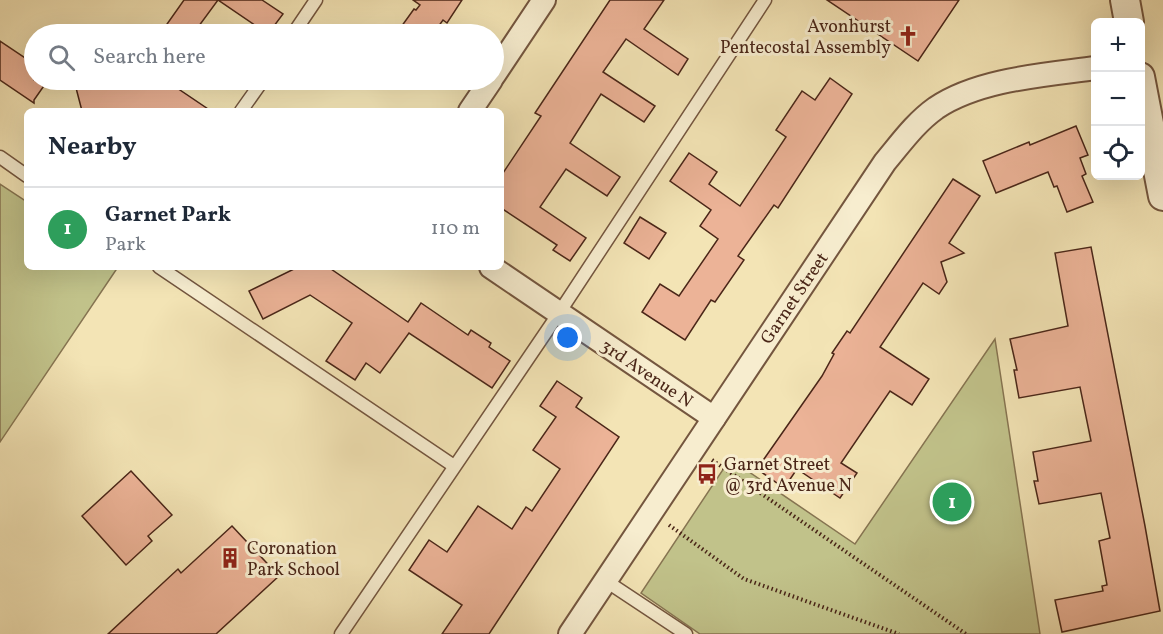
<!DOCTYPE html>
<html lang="en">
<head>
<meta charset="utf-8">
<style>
  body { margin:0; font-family:Vollkorn,serif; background:#f6f6f7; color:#1f2937 }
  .controls { position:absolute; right:18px; top:18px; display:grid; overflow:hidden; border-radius:9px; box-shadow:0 6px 24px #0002 }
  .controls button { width:54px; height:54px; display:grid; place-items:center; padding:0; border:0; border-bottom:2px solid #e0e1e3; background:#fff; color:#1f2937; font:30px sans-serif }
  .you { position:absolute; left:568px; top:338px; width:21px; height:21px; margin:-15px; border:4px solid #fff; border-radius:50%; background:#1a73e8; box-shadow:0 0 0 9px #1a73e833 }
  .badge { display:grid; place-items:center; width:39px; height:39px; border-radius:50%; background:#d93025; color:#fff; font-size:20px; font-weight:700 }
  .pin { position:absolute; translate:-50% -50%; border:3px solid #fff; box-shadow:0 2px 6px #0006 }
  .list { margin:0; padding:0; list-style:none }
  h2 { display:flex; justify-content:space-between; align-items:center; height:78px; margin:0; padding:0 24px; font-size:26px }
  h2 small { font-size:20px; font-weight:400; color:#747a83 }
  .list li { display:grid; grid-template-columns:39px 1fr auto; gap:18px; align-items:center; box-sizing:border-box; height:84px; padding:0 24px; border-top:2px solid #e0e1e3 }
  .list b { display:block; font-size:22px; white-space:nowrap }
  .list p { margin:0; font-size:20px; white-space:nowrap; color:#747a83 }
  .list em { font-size:20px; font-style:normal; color:#747a83 }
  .icon { flex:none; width:33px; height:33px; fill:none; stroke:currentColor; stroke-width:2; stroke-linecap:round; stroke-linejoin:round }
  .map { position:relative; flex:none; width:1163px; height:634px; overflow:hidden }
  .search { position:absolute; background:#fff; box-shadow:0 6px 24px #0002; left:24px; top:24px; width:480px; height:66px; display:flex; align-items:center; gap:15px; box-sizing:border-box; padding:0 21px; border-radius:33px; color:#747a83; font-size:22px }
  .panel { position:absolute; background:#fff; box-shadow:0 6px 24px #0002; left:24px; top:108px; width:480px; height:162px; border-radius:9px }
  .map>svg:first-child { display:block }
  .green { fill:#c1c28a; stroke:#867451; stroke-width:1.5 }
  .building { fill:#ecb397; stroke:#4a2618; stroke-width:1.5 }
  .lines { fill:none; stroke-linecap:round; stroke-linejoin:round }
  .service-casing { stroke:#74563f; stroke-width:15 }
  .minor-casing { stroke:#74563f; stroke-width:26 }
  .tertiary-casing { stroke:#74563f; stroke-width:32 }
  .path { stroke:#4a2618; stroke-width:4; stroke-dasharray:1.5 3; stroke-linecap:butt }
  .service { stroke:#f7edcf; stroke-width:12 }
  .minor { stroke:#f7edcf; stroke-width:22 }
  .tertiary { stroke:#f7edcf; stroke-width:28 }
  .labels { text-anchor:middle; stroke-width:6; stroke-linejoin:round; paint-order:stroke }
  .poi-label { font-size:18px; fill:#4a2618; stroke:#f7edcf; text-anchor:start }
  .street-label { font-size:18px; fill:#4a2618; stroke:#f7edcf }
</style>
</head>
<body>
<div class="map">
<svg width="1163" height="634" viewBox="0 0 1163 634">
  <rect width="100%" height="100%" fill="#f3e4b5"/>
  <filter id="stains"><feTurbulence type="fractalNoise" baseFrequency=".00333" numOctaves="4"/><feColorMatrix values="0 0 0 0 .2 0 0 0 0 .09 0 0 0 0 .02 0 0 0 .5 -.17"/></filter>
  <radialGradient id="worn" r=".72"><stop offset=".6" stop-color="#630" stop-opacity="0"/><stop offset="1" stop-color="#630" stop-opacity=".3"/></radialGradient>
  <g class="green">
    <polygon points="0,184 27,202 27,267 118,267 0,442"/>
    <polygon points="995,339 1040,634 700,634 641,593 730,459 855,544"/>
  </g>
  <g class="building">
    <polygon points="184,0 218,0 193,34 160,34"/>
    <polygon points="218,0 262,0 283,14 268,34"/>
    <polygon points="413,0 462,0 447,23 443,20 433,34 396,34 414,9 416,10 420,5"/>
    <polygon points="610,0 664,0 644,29 688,59 678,75 626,39 603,72 655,106 644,122 601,94 570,143 620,177 607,196 566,169 540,207 586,238 570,261 553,250 557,245 501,208 501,176 541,116 535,113"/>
    <polygon points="827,0 959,0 918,61"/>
    <polygon points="0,41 34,64 34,80 48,80 34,100 34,103 0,80"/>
    <polygon points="830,78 852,94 778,208 774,205 738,256 744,260 715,302 711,300 685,340 642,312 660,284 679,296 718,239 700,226 711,210 670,181 689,153 717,172 709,184 740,206 786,137 776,130 802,91 815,100"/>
    <polygon points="95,80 165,80 211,111 82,111 75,84"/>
    <polygon points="1076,126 1088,155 1080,158 1086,174 1082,176 1093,202 1067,212 1057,186 1054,187 1048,172 996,193 983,161 1029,142 1030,145"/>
    <polygon points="953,179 980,196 949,243 964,253 941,262 947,282 939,294 923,283 880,347 929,379 912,405 890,391 841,463 857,473 840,498 797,469 784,488 757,469 822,376 834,354 832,353 847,331 850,333"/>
    <polygon points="640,217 666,233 649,259 624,243"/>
    <polygon points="1091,247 1145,526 1160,611 1062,632 1055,600 1103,591 1102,586 1107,585 1099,541 1110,538 1101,493 1039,504 1034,481 1038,481 1033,452 1091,441 1080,387 1019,398 1014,370 1017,370 1010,339 1068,326 1055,253"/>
    <polygon points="298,267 328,267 408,322 421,303 468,335 471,330 491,343 489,347 510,361 492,388 409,333 380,373 366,363 355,380 326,361 352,323 310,295 263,319 249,291"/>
    <polygon points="557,381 582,398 576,407 619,437 489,634 442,634 462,605 409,570 429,540 447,552 478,506 512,529 526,507 532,511 560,469 533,450 556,417 540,406"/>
    <polygon points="131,471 172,515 148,536 152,541 126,565 82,516"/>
    <polygon points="232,526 279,576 216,634 108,634 178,569 181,573"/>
  </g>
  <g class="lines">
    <g class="service-casing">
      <g id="service">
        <polyline points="293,34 316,0"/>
        <polyline points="241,111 263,80"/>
        <polyline points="0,157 27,176"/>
        <polyline points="159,267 454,466"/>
        <polyline points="606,581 686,634"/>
        <polyline points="341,634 559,313 765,0"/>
      </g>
    </g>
    <g class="minor-casing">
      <g id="minor">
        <polyline points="494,75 544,0"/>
        <polyline points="470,111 491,80"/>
        <polyline points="491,267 714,418"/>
        <path d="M570 634 885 162C901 143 915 123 936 108 979 79 1045 75 1096 68"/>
      </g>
    </g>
    <g class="tertiary-casing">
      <g id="tertiary">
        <polyline points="1125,0 1129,22"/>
        <polyline points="1140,77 1163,196"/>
      </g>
    </g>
    <g class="path">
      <polyline points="712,460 966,634"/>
      <polyline points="669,525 744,579 899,634"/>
    </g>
    <use href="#service" class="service"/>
    <use href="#minor" class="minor"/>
    <use href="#tertiary" class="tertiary"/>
  </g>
  <defs>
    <g id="church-bare" transform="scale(1.62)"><path d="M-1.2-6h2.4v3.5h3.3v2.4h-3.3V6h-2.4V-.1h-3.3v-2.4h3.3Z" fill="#8f2418" stroke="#f7edcf" stroke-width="2.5" paint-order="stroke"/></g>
    <g id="bus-bare" transform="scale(1.62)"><path d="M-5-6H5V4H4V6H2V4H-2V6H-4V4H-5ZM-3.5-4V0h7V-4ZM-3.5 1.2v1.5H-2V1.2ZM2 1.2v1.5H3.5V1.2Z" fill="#8f2418" stroke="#f7edcf" stroke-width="2.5" paint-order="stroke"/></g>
    <g id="building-bare" transform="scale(1.62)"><path d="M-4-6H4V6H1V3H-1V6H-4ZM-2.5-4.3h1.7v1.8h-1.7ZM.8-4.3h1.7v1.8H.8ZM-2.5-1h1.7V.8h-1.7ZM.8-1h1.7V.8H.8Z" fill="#8f2418" stroke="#f7edcf" stroke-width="2.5" paint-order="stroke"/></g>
  </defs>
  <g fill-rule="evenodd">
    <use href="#church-bare" x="908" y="36"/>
    <use href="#bus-bare" x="707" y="474"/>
    <use href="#building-bare" x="230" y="558"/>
  </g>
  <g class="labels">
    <g class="poi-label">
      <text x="891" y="32" text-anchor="end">Avonhurst<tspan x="891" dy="21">Pentecostal Assembly</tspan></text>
      <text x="724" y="470">Garnet Street<tspan x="724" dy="21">@ 3rd Avenue N</tspan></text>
      <text x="247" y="554">Coronation<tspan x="247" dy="21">Park School</tspan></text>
    </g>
    <g class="street-label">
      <text transform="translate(794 298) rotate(-56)" y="6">Garnet Street</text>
      <text transform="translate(647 373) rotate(34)" y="6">3rd Avenue N</text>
    </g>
  </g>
  <rect width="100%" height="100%" filter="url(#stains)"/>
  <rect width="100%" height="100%" fill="url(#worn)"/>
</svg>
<div class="controls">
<button>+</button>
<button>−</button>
<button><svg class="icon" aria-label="locate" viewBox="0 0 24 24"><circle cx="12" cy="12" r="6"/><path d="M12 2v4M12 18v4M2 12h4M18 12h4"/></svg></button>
</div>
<div class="you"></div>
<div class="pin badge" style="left:952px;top:502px;background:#2e9e5b">1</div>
<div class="search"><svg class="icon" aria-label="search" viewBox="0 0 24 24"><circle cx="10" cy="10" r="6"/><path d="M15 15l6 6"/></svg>Search here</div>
<section class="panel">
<h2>Nearby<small></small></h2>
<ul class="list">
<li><span class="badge" style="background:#2e9e5b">1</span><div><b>Garnet Park</b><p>Park</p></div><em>110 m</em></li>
</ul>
</section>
</div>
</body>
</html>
